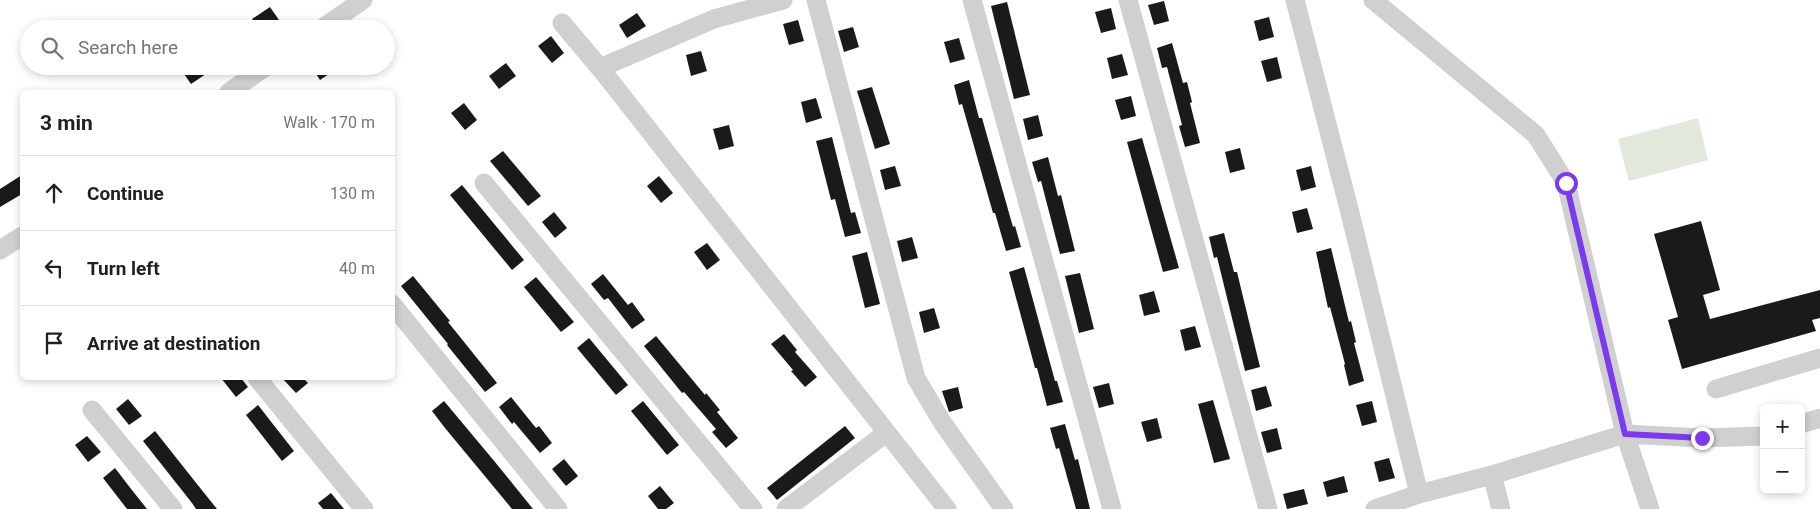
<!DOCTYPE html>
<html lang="en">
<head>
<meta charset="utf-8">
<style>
  body { margin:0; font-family:Roboto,sans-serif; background:#f2f2f2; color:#202124 }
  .controls { position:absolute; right:15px; bottom:15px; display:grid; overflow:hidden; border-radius:8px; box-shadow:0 2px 8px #0003 }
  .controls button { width:45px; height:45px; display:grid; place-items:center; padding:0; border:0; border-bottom:1px solid #e0e0e0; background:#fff; color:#202124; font:25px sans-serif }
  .stop { position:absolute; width:15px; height:15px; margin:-11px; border:4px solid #7c3aed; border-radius:50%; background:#fff }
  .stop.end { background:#7c3aed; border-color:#fff; box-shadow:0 1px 5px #0008 }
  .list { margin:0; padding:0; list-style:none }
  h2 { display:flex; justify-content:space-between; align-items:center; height:65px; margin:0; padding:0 20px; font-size:21px }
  h2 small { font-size:16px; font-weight:400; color:#757577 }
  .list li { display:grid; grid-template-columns:32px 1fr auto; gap:15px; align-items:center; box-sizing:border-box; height:75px; padding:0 20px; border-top:1px solid #e0e0e0 }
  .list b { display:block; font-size:19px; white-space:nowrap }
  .list em { font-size:16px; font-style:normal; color:#757577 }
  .icon { flex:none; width:28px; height:28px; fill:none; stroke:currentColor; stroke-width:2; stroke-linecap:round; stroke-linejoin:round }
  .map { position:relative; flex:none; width:1820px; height:509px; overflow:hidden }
  .search { position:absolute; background:#fff; box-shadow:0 2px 8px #0003; left:20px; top:20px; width:375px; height:55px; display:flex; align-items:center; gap:12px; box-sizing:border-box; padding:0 18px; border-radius:28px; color:#757577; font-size:19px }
  .panel { position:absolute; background:#fff; box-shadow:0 2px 8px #0003; left:20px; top:90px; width:375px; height:290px; border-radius:8px }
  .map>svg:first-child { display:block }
  .green { fill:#e1e9dd }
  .building { fill:#1a1a1a }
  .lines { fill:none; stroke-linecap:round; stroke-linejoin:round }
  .minor { stroke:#d0d0d0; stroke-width:19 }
  .route { stroke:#7c3aed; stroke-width:6 }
</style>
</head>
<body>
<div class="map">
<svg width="1820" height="509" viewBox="0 0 1820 509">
  <rect width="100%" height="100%" fill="#fff"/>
  <polygon class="green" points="1698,118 1708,160 1629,181 1618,139"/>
  <g class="building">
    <polygon points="1164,1 1169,21 1154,25 1148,5"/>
    <polygon points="1007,2 1030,95 1014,99 991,6"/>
    <polygon points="270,7 279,20 266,29 259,29 252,19"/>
    <polygon points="1111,8 1116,29 1101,33 1095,12"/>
    <polygon points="637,13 646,26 627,38 619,25"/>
    <polygon points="1269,17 1274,37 1259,41 1254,21"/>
    <polygon points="798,20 804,41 789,45 783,24"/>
    <polygon points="853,27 859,47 844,52 838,31"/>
    <polygon points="551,36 564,53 552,63 538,46"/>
    <polygon points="959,38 965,59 950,63 944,42"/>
    <polygon points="1172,43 1183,83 1187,82 1192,102 1190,103 1200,143 1185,147 1179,126 1182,125 1167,67 1162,68 1157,48"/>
    <polygon points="701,51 707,71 691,76 686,55"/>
    <polygon points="1122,54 1128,75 1112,79 1107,58"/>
    <polygon points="1277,57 1282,78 1267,82 1261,61"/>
    <polygon points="506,63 516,76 499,89 489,76"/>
    <polygon points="189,66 218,66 191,84 182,71"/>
    <polygon points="311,66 341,66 320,80"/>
    <polygon points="969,80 979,118 982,118 1013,227 1015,226 1021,247 1006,251 995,213 993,213 962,104 959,105 954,85"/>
    <polygon points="872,87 890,144 875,149 857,91"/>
    <polygon points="1131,96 1136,116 1121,120 1115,100"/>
    <polygon points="816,98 822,118 806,123 801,102"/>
    <polygon points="464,103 477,120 465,130 451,113"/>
    <polygon points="1038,115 1043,136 1028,140 1023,119"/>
    <polygon points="729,125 734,146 719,150 713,129"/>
    <polygon points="832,137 851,213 855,212 861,233 845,237 835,199 831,200 816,141"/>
    <polygon points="1142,138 1179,268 1163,272 1127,142"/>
    <polygon points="1240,148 1245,169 1230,173 1225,152"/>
    <polygon points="503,151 541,196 528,206 490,161"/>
    <polygon points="1048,157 1058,196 1061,195 1075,251 1060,254 1041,181 1038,182 1032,162"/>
    <polygon points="895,166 901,186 885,190 880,170"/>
    <polygon points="1311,166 1316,187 1301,191 1296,170"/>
    <polygon points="22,175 22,194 0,207 0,189"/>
    <polygon points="659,176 673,193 661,203 647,186"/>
    <polygon points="462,185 524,260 512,270 450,195"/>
    <polygon points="1307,208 1313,229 1297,233 1292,212"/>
    <polygon points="554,212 567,228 555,238 542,222"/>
    <polygon points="1701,221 1720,290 1703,295 1710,319 1820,290 1820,318 1812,320 1816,331 1682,369 1668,320 1678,317 1654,234"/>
    <polygon points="1224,233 1234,272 1237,272 1260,367 1245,371 1217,257 1214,258 1209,237"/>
    <polygon points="912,237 918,258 902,262 897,241"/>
    <polygon points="707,243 720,260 707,270 694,252"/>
    <polygon points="1331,248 1349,322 1351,321 1356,342 1354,343 1364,381 1349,386 1344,365 1345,364 1330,307 1328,308 1316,252"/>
    <polygon points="867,252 880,304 865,308 852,256"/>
    <polygon points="1024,267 1055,381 1057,381 1063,402 1047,406 1037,368 1035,368 1009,272"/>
    <polygon points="1080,273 1094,329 1079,333 1065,276"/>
    <polygon points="603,274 628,305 632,302 645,320 632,329 608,298 604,300 591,284"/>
    <polygon points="413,276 450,321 448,322 497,383 485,392 447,345 448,344 401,286"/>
    <polygon points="536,277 574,322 561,332 524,287"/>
    <polygon points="1154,291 1160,312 1144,316 1139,295"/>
    <polygon points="934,308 940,328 924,333 919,312"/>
    <polygon points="1195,326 1201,347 1185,351 1180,330"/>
    <polygon points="784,334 797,350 795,352 817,377 805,387 791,371 793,370 771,344"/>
    <polygon points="656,336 705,395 706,393 720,410 717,412 738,438 726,448 712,432 716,429 684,392 682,393 644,346"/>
    <polygon points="589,338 628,385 616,395 577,348"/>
    <polygon points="221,378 241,378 248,387 236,397"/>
    <polygon points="282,378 303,378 308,383 296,393"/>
    <polygon points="1109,383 1114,404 1099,408 1093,387"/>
    <polygon points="1266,386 1272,406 1256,411 1251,390"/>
    <polygon points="958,387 963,408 949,412 942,391"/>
    <polygon points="511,397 536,428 539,426 552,443 540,453 514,422 512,424 499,407"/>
    <polygon points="128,399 142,416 129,425 116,409"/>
    <polygon points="1213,400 1230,459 1214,463 1198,404"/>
    <polygon points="444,401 495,462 533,509 512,509 445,428 432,411"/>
    <polygon points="643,401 679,445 667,455 631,411"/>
    <polygon points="1372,401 1377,422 1362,426 1356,405"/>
    <polygon points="258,405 294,451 282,461 246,415"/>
    <polygon points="1157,418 1162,438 1147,442 1141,422"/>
    <polygon points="1065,424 1075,460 1078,459 1090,509 1076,509 1059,448 1056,449 1050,428"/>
    <polygon points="845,426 855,438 777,500 767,488"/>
    <polygon points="1277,428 1282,449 1267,453 1261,432"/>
    <polygon points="155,431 193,479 217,509 196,509 192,503 143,441"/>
    <polygon points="87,436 101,452 88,462 75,445"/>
    <polygon points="1389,458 1395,478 1379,482 1374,462"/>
    <polygon points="564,459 578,476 566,486 552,469"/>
    <polygon points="115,468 128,485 147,509 127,509 103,478"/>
    <polygon points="1344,476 1348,492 1327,497 1323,482"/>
    <polygon points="660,486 674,503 666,509 658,509 648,496"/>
    <polygon points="1304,489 1308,504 1287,509 1283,494"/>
    <polygon points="331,493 344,509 323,509 318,503"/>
  </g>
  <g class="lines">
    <g class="minor">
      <polyline points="816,0 916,378 942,422 1004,509"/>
      <polyline points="972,0 1112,509"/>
      <polyline points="1128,0 1268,509"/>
      <polyline points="1295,0 1349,209 1419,494"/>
      <polyline points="1373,0 1536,135 1566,183 1625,434 1650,509"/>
      <polyline points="562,23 600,68 947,509"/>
      <polyline points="321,29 363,0"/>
      <polyline points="600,68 714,19 783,0"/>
      <polyline points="229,92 267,66"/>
      <polyline points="484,183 753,509"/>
      <polyline points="0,250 22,236"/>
      <polyline points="392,304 558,509"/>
      <polyline points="257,378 364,509"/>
      <polyline points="1716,389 1820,358"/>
      <polyline points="92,410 173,509"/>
      <polyline points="1801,424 1820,418"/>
      <polyline points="1492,475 1501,509"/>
      <polyline points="786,509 886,433"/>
      <polyline points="1375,509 1419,494 1492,475 1625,434 1702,438 1764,436"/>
    </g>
  </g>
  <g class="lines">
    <polyline class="route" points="1566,183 1625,434 1702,438"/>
  </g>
</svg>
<div class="controls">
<button>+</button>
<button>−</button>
</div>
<div class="stop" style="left:1566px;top:183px"></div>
<div class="stop end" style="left:1702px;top:438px"></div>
<div class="search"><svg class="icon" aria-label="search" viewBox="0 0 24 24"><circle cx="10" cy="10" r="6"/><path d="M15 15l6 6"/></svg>Search here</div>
<section class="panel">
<h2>3 min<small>Walk · 170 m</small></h2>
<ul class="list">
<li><svg class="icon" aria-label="ahead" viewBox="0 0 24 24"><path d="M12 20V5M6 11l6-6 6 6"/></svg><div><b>Continue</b></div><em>130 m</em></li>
<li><svg class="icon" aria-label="left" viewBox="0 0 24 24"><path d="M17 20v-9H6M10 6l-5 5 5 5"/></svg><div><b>Turn left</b></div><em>40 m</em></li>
<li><svg class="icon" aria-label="arrive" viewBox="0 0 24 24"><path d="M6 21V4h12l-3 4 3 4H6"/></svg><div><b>Arrive at destination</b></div></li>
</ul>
</section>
</div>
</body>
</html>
